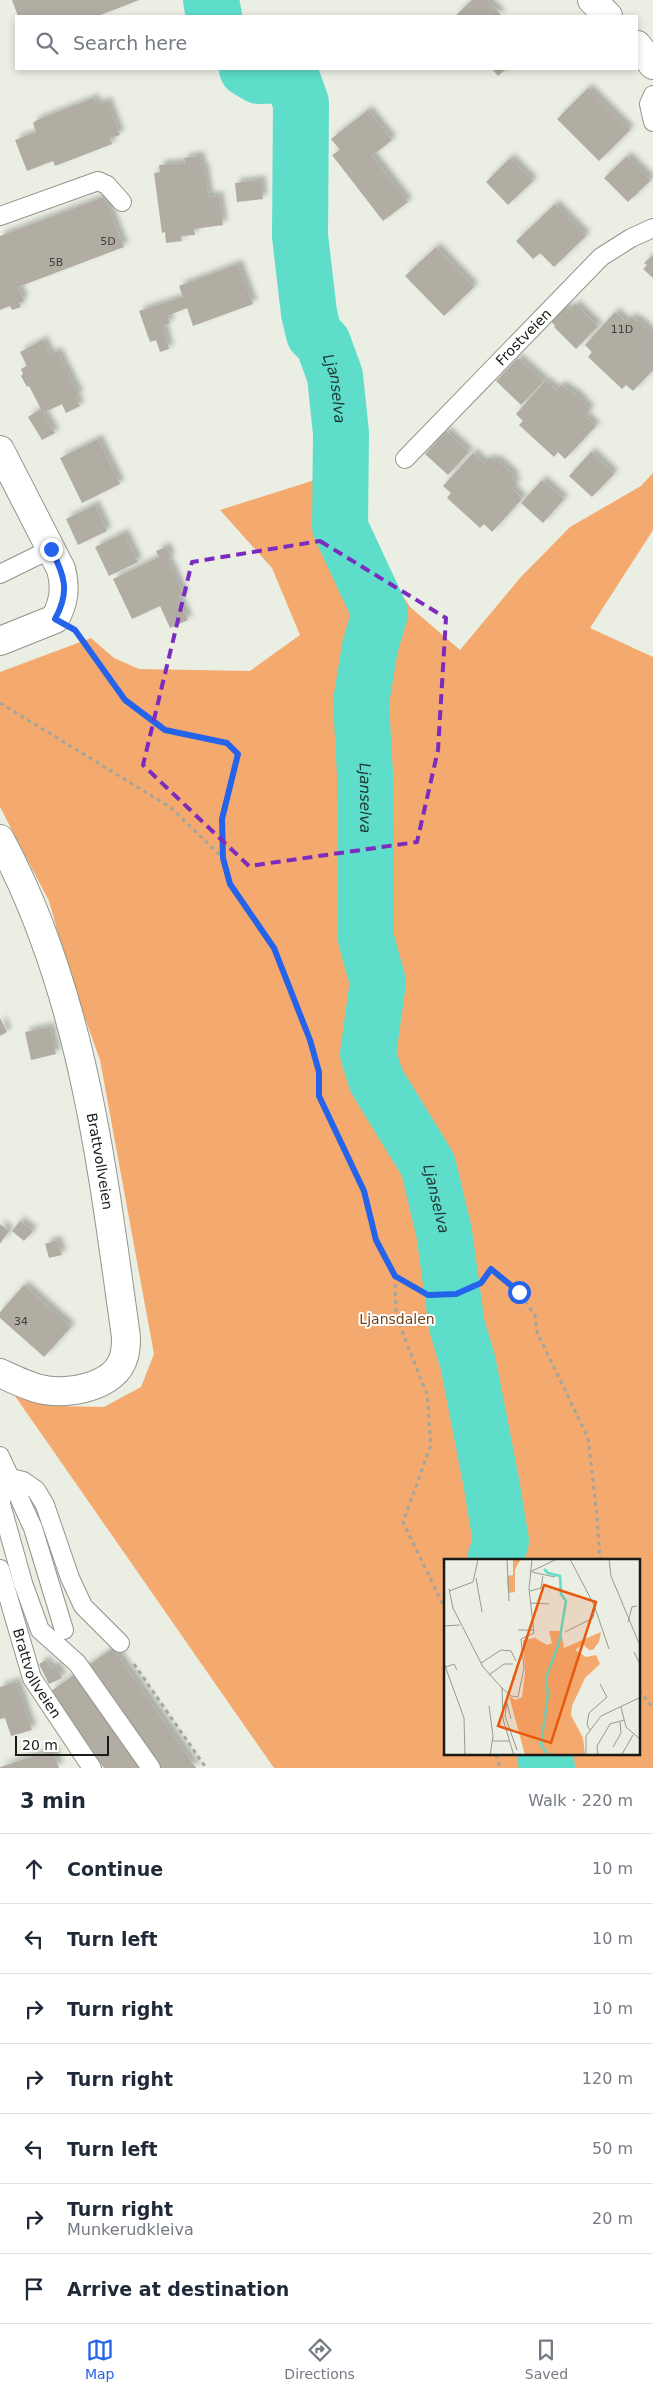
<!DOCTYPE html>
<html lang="en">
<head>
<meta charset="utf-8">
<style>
  body { margin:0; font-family:"DejaVu Sans",sans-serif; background:#f2f2f3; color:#1f2937 }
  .scale { position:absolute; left:15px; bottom:12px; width:94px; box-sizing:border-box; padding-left:5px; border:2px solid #1a1b17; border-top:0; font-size:14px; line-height:18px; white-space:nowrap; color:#1a1b17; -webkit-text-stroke:4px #fff; paint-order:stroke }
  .stop { position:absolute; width:15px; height:15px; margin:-11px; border:4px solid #2563eb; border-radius:50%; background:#fff }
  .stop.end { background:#2563eb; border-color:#fff; box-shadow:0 1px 5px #0008 }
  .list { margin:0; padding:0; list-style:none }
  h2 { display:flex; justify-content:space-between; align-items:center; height:65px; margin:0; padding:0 20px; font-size:21px }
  h2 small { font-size:16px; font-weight:400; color:#747a83 }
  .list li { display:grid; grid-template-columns:32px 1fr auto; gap:15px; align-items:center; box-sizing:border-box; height:70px; padding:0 20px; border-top:1px solid #e0e1e3 }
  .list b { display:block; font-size:19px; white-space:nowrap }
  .list p { margin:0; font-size:16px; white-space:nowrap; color:#747a83 }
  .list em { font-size:16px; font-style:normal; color:#747a83 }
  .icon { flex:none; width:28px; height:28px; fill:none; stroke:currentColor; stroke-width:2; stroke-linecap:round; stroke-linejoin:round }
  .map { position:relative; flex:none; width:653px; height:1768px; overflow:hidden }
  .search { position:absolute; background:#fff; box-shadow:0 2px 8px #0003; left:15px; right:15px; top:15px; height:55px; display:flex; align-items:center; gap:12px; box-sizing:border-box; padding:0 18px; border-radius:0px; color:#747a83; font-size:19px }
  .sheet { height:555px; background:#fff }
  nav { display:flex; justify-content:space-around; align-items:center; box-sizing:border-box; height:70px; border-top:1px solid #e0e1e3; background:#fff; font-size:14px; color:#747a83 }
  nav a { display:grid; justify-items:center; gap:2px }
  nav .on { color:#2563eb }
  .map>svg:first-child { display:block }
  .forest { fill:#f4a96f; fill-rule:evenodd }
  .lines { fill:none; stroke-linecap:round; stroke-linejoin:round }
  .river { stroke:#5eddcb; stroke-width:56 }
  .building { fill:#b1ada3; filter:url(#shadow) }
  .lane-casing { stroke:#92958b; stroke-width:20 }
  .street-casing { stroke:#92958b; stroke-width:30 }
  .path { stroke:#a3a69d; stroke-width:3; stroke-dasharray:4 4; stroke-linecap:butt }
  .lane { stroke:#fff; stroke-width:18 }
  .street { stroke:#fff; stroke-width:28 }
  .route { stroke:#2563eb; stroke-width:6 }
  .marked { fill:none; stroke:#7b2cbf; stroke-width:4; stroke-dasharray:10 6; stroke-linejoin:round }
  .labels { text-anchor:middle; stroke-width:4; stroke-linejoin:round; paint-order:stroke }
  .number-label { font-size:11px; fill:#40403a }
  .street-label { font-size:14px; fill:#1a1b17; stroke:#fff }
  .park-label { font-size:14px; fill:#734318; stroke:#fff }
  .water-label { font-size:15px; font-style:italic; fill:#203632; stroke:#fff }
  .inset-river { fill:none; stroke:#5eddcb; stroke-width:2.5 }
  .inset-road { fill:none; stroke:#979a91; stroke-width:1 }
  .view { fill:#e8590c; fill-opacity:0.15; stroke:#e8590c; stroke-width:2.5 }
  .inset-edge { fill:none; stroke:#1a1b17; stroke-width:2.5 }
</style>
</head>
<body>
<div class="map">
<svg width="653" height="1768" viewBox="0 0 653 1768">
  <defs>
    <filter id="shadow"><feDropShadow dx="4.5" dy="-4.5" stdDeviation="2.5" flood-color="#0004"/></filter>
  </defs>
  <rect width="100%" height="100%" fill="#eaeee3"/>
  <path class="forest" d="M362 469V519L379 559 410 607 460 650 520 578 570 527 641 486 653 473V530L590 628 653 657V1768H274L15 1396 58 1406 104 1407 141 1387 154 1354 100 1060 71 979 49 901 0 807V672L91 638 114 658 139 669 250 671 300 635 272 568 220 510 340 472ZM446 1560H639V1754H446Z"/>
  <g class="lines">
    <g class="river">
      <polyline points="211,0 214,16"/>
      <path id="s1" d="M247 69 259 76 291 75 301 103 300 236 309 313 314 334 323 343 335 376 341 433 340 527 380 613 370 647 361 702 365 774 366 939 378 982 368 1054 376 1080 428 1165 444 1232 457 1326 468 1363 491 1481 501 1541 495 1560"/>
      <polyline points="545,1754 547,1768"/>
    </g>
  </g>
  <g class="building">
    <polygon points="12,0 139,0 98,16 18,16"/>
    <polygon points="472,0 487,0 502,16 455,16"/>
    <polygon points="492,69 506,69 498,76"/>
    <polygon points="588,88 630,130 599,161 557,119"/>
    <polygon points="94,98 97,105 107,101 120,135 110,138 112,144 55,166 53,161 27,171 15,140 36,132 33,123 37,120"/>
    <polygon points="368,110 392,140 372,156 408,202 383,221 332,155 340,150 331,139"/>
    <polygon points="200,156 202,167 204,167 209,197 219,196 223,225 194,229 195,235 181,236 182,241 166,243 165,232 162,233 154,173 160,172 159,165 185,163 184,158"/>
    <polygon points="627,156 651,180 628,202 604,178"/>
    <polygon points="510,158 533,181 508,205 486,182"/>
    <polygon points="261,180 263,199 237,202 235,183"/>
    <polygon points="104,197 124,247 18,287 24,301 19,303 21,307 12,310 10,306 0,310 0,236"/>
    <polygon points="555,204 586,236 554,267 540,253 533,259 516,241"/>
    <polygon points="436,247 474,287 444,316 405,276"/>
    <polygon points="653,255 653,278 643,269 647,265 644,263"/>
    <polygon points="238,264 253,304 193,326 187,308 167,316 170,323 163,326 169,349 160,352 156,340 150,342 139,311 183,297 179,286"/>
    <polygon points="575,304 598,326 576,349 554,327 555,326 551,321 565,306 570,310"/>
    <polygon points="615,312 626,322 631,317 636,321 637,319 653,334 653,370 633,391 626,385 622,389 588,357 592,352 585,345"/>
    <polygon points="43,340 50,355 57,351 79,395 75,397 80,406 66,413 62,404 43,413 55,433 42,440 28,417 41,409 29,386 27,387 21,376 23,374 21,369 27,366 20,352"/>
    <polygon points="518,358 544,381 521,405 496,381"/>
    <polygon points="545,381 556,390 561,385 577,395 590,410 585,416 596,426 565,459 558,452 554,457 519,425 523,421 516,414"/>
    <polygon points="446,431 469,452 448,475 425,454"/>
    <polygon points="98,439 120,484 82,503 60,458"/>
    <polygon points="591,452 614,474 592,497 569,476"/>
    <polygon points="473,453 484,463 489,458 493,462 496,459 515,476 512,479 517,483 512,488 522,499 492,532 484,524 480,528 447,498 451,493 443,486"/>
    <polygon points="542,480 564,499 543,523 521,503"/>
    <polygon points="95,505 107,531 78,545 66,519"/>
    <polygon points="124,533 138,562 109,576 95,547"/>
    <polygon points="166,547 171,558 167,559 184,595 178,597 188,620 170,628 160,606 132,619 113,579 159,557 156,551"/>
    <polygon points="0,1018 7,1032 0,1036"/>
    <polygon points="50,1027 56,1054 31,1060 25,1032"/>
    <polygon points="20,1221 33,1231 24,1241 12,1231"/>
    <polygon points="0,1224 9,1231 0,1244"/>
    <polygon points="57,1240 62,1255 49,1258 45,1244"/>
    <polygon points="24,1285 71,1327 44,1357 0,1318 0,1312"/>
    <polygon points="113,1648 196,1768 104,1768 51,1691"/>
    <polygon points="46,1660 50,1668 56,1666 62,1678 49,1684 39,1664"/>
    <polygon points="16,1682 32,1730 11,1736 5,1718 0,1719 0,1687"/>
    <polygon points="53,1750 59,1768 0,1768 0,1767"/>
  </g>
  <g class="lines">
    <g class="lane-casing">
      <g id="lane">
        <polyline points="653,95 649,104 653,122"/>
        <polyline points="0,216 98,181 107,185 122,202"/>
        <path id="s2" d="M405 459 601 257 631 238 653 228"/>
        <polyline points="0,574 51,549"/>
        <polyline points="0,1456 33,1528 64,1630"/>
        <polyline points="11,1478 1,1489 1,1504 23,1583 40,1630 77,1663 151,1768"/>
        <polyline points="11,1478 23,1481 36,1490 45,1505 70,1578 83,1606 120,1643"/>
        <path id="s3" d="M0 1569 32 1678 92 1768"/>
      </g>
    </g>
    <g class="street-casing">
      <g id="street">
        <polyline points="592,0 608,16"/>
        <polyline points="637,45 653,65"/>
        <path d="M0 450 61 569C66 588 64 602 55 619L0 641"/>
        <path id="s4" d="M0 839C83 994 102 1166 126 1337 126 1343 126 1350 124 1356 117 1387 66 1396 40 1389 27 1386 13 1379 0 1373"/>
      </g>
    </g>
    <g class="path">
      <polyline points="79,637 125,700 165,730 227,743 238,753 221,819 223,857 230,884 274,948 310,1040 319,1072 319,1096 365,1191 376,1240 395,1276 428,1295 456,1294 481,1283 491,1269 519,1293 535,1315 537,1332 588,1438 597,1515 600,1560"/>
      <polyline points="0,703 170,807 222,857"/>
      <polyline points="395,1276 396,1316 427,1394 431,1445 403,1522 446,1611"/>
      <polyline points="134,1664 206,1768"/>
      <polyline points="639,1690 653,1708"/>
      <polyline points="496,1754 500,1768"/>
    </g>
    <use href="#lane" class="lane"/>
    <use href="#street" class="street"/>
  </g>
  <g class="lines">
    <path class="route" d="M51 549C65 576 70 592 55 619L75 630 125 700 165 730 227 743 238 754 222 819 223 858 230 884 274 948 310 1040 319 1072V1096L364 1191 376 1240 395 1276 428 1295 456 1294 481 1283 491 1269 519 1292"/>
  </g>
  <path class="marked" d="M320 541 446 618 438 750 417 842 249 866 143 765 192 562Z"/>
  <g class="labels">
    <g class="number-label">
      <text x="108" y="245">5D</text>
      <text x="56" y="266">5B</text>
      <text x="622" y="333">11D</text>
      <text x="21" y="1325">34</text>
    </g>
    <g class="street-label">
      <text dy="5" stroke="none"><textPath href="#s2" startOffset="170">Frostveien</textPath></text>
      <text dy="5" stroke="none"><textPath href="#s4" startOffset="339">Brattvollveien</textPath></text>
      <text dy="5" stroke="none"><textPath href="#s3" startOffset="111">Brattvollveien</textPath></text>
    </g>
    <g class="park-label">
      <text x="397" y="1324">Ljansdalen</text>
    </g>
    <g class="water-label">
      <text dy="5" stroke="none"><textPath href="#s1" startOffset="368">Ljanselva</textPath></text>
      <text dy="5" stroke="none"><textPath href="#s1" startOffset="789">Ljanselva</textPath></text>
      <text dy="5" stroke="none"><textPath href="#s1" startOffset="1209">Ljanselva</textPath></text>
    </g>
  </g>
  <g transform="translate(444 1559)">
    <rect width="196" height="196" fill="#eaeee3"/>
    <path d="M69 0H77L71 10V33L64 34 63 17 69 16ZM105 72H117L120 89 157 73 155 83 149 91H145L139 85 131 91 142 98 152 96 156 105 141 119 128 147 127 156 139 179 141 196H81L65 137 72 141 78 138 81 113 79 81 91 79 103 86 108 84Z" fill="#f4a96f"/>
    <path class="inset-river" d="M100 10 104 14 116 17 117 35 122 42 115 84 102 119 104 135 97 186 105 197"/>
    <path class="inset-road" d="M63 0 65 42M126 0 150 46 165 90M165 0 167 17 197 89M86 13 113 0M88 13 111 18M32 19 38 53M5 30 9 49 39 108 58 129 67 137 74 138 80 109 77 80 90 74 85 30 88 0M5 32 29 23 34 0M86 32 97 29 99 17M87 44 105 45M184 63 188 48 193 47M0 67 16 66M74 71H90M121 73 149 59 151 49M190 93 197 107M0 104 20 159 21 197M37 104 57 91 67 92 72 102M2 108 10 105 13 111M45 116 60 105H69M58 129 59 160 70 197M63 144 61 157 73 191M63 144 67 160M45 147 49 177 46 197M177 148 182 168 197 181M146 171 143 166 145 154 163 138 156 125M48 182H66M169 188 177 174 176 163M142 197V177L157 157 197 138M154 197 153 187 166 165 180 161M177 197 189 176"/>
    <path class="view" d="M100 26 152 43 107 184 54 167Z"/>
    <rect width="196" height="196" class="inset-edge"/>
  </g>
</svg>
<div class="scale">20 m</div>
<div class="stop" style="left:519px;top:1292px"></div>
<div class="stop end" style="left:51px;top:549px"></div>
<div class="search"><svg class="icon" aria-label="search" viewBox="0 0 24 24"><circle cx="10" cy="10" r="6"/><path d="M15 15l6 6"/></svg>Search here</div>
</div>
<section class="sheet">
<h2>3 min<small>Walk · 220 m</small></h2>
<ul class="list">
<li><svg class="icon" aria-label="ahead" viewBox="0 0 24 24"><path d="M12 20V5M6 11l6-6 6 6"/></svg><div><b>Continue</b></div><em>10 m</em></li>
<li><svg class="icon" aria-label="left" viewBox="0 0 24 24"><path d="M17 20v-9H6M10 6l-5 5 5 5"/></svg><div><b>Turn left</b></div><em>10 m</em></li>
<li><svg class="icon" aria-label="right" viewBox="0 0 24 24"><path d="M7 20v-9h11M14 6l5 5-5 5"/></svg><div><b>Turn right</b></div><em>10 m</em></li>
<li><svg class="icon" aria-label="right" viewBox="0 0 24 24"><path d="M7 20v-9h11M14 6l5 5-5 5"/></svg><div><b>Turn right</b></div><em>120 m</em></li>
<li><svg class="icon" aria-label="left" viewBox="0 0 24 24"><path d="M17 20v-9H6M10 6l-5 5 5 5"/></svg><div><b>Turn left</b></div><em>50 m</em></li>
<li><svg class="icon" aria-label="right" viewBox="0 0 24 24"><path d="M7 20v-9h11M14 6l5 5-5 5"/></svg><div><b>Turn right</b><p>Munkerudkleiva</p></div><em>20 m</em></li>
<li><svg class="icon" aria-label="arrive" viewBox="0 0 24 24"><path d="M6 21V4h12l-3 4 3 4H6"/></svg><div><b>Arrive at destination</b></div></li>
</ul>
</section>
<nav>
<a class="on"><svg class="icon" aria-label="map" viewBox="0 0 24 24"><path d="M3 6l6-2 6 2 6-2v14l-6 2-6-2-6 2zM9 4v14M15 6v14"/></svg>Map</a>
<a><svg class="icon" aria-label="directions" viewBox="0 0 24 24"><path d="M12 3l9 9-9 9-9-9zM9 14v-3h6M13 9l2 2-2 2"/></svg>Directions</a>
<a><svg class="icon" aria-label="saved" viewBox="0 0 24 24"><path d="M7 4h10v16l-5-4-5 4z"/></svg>Saved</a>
</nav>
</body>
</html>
